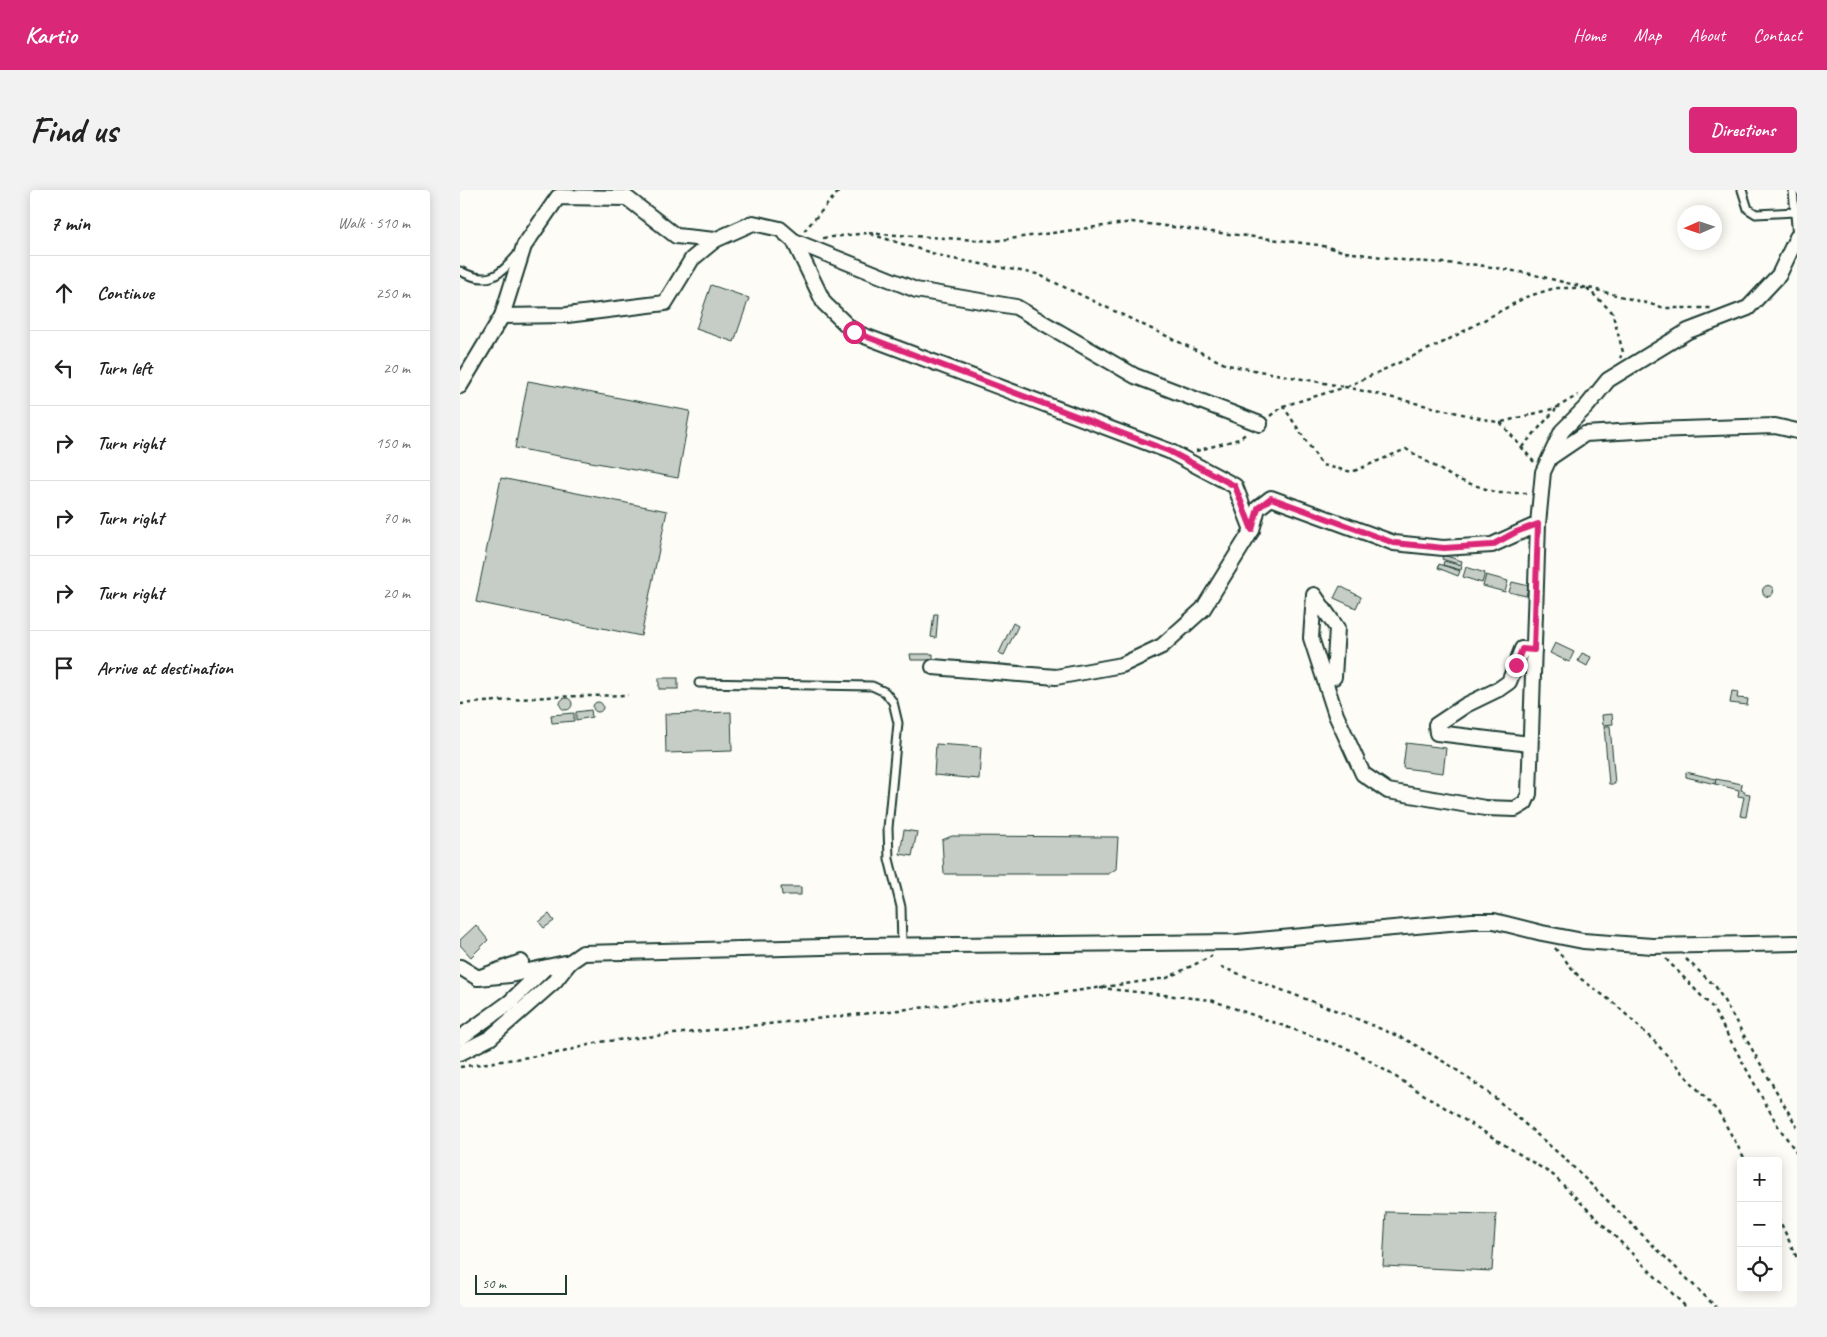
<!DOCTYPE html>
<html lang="en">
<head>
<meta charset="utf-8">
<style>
  body { margin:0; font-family:Caveat,sans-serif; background:#f2f2f2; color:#222 }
  .controls { position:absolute; right:15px; bottom:15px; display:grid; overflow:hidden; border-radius:5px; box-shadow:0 2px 12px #0003 }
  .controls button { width:45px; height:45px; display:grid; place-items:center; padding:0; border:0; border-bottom:1px solid #e0e0e0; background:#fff; color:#222; font:25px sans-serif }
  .compass { position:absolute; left:1217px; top:15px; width:45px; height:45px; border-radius:50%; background:#fff; box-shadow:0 2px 12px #0003; rotate:267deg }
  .scale { position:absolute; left:15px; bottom:12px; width:92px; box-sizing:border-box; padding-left:5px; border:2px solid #1f3d34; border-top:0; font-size:14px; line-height:18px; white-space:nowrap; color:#1f3d34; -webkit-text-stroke:4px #fdfcf7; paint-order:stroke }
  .stop { position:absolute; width:15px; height:15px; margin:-11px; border:4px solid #db2777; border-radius:50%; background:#fff }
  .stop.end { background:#db2777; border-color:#fff; box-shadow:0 1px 5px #0008 }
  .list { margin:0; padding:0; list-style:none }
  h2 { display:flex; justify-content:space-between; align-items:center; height:65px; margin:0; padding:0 20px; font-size:21px }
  h2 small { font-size:16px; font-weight:400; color:#767676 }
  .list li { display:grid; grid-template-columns:32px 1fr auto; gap:15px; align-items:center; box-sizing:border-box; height:75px; padding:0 20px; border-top:1px solid #e0e0e0 }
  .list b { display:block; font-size:19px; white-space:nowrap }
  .list em { font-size:16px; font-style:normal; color:#767676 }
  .icon { flex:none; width:28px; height:28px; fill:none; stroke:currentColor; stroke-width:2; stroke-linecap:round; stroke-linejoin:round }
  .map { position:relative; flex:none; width:1337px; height:1117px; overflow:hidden; border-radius:5px }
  header { display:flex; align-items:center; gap:30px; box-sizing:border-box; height:70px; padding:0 25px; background:#db2777; color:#fff }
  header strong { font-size:24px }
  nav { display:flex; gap:28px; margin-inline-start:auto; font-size:18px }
  .intro { display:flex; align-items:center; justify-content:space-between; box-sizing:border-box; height:120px; padding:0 30px }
  h1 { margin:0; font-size:35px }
  .button { padding:12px 22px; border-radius:5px; background:#db2777; color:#fff; font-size:18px; font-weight:700 }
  main { display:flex; gap:30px; padding:0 30px }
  aside { flex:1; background:#fff; border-radius:5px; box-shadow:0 2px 12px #0003 }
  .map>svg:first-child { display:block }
  .building { fill:#c6cdc7; stroke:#1f3d34 }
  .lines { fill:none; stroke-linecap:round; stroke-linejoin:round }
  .service-casing { stroke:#1f3d34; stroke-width:11 }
  .minor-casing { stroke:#1f3d34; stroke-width:18 }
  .path { stroke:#1f3d34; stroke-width:2.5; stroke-dasharray:4 4; stroke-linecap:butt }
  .service { stroke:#fdfcf7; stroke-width:7 }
  .minor { stroke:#fdfcf7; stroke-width:14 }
  .route { stroke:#db2777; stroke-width:6 }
</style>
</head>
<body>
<header>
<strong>Kartio</strong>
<nav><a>Home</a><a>Map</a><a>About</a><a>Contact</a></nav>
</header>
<div class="intro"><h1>Find us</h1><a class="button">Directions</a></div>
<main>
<aside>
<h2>7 min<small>Walk · 510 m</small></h2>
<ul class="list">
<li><svg class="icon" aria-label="ahead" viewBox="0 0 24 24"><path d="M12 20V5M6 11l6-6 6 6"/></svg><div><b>Continue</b></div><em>250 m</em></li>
<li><svg class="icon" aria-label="left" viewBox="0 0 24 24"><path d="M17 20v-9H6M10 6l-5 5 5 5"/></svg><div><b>Turn left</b></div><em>20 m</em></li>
<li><svg class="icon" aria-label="right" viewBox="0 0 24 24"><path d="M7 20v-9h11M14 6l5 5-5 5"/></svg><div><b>Turn right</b></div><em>150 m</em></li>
<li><svg class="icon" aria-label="right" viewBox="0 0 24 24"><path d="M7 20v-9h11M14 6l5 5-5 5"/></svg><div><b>Turn right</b></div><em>70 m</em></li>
<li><svg class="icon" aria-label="right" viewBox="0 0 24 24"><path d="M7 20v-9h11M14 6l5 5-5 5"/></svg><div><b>Turn right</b></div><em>20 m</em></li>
<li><svg class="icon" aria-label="arrive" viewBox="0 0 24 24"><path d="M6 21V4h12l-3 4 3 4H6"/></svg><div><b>Arrive at destination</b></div></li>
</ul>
</aside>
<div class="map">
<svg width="1337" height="1117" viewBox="0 0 1337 1117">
  <rect width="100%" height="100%" fill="#fdfcf7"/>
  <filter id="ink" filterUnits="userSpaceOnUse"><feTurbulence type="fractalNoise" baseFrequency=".02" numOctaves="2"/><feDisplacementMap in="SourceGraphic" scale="10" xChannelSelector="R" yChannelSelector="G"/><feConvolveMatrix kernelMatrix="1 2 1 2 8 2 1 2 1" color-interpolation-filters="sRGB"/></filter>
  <g filter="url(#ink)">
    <g class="building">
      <polygon points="251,95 289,108 274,152 236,139"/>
      <polygon points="68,191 230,221 218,288 55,258"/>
      <polygon points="41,288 207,321 181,446 16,412"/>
      <polygon points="983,365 1002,371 1001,375 982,369"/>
      <polygon points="984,371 1002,376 1001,380 983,375"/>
      <polygon points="979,374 1000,381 998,386 978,378"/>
      <polygon points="1006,377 1025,383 1022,393 1003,387"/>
      <polygon points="1026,385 1048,391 1045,402 1023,396"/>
      <polygon points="1052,392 1069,396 1066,406 1049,402"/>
      <circle cx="1308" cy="401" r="5.5"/>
      <polygon points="880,396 901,407 896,418 874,408"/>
      <polygon points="474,424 478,424 476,448 471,447"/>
      <polygon points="553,433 558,436 544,465 539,463"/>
      <polygon points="1095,453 1114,462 1109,472 1090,463"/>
      <polygon points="1122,463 1131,467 1127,476 1118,471"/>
      <polygon points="450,464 473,464 473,470 451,470"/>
      <rect x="199" y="488" width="19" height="11"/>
      <polygon points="1272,501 1278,502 1277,508 1288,509 1287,515 1270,513"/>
      <circle cx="106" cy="514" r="6"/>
      <circle cx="138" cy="517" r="5"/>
      <polygon points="131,520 132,527 116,530 116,522"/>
      <polygon points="271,522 272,561 206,563 205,524"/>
      <polygon points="114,523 114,531 92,533 91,525"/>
      <polygon points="1152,524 1153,534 1143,535 1142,525"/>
      <polygon points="1144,536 1150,536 1155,594 1149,594"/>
      <polygon points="946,553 986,558 983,583 943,578"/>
      <polygon points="476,554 521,557 519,589 474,585"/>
      <polygon points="1226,582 1256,589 1255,594 1226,587"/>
      <polygon points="1256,589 1282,594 1281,600 1284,601 1284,603 1290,604 1286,627 1280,626 1284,607 1278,606 1279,600 1255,594"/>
      <polygon points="444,640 457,642 452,666 440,664"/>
      <polygon points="492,646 658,647 656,679 648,684 484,684 482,650"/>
      <polygon points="321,697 341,697 341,705 322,705"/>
      <polygon points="89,724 94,731 84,738 79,732"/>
      <polygon points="16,735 28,750 11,767 0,755 0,750"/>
      <polygon points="926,1022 1036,1024 1032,1081 923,1076"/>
    </g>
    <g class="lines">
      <g class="service-casing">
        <g id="service">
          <polyline points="1282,0 1288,19 1296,24 1335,22"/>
          <polyline points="1333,0 1337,48"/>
          <path d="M0 81C29 96 39 86 58 64"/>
          <polyline points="239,493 412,496 425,502 433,512 438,533 428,638 429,669 441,717 442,756"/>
        </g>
      </g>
      <g class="minor-casing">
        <g id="minor">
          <polyline points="334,51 456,100 556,117 675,186 800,234"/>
          <polyline points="42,126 107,125 205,113 232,69 255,50"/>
          <polyline points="0,196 42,126 64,56 98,7 167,8 216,46 255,50 293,33 320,39 334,51 364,113 394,142 709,261 775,296 792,340"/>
          <polyline points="1091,267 1125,244 1192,240 1315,236 1337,241"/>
          <polyline points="473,477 596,487 662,475 702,456 743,419 792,340 798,318 811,308 934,353 983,358 1032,355 1078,334"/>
          <polyline points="874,487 877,438 854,405 851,448 876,525 903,584 928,601 1025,618 1055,619 1065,613 1069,604 1078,334 1083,282 1102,241 1127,216 1148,190 1228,141 1288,118 1319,85 1337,47"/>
          <polyline points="1070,554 977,543 976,535 1006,515 1039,499 1049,492 1062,459 1074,460"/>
          <polyline points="0,777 18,788 61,772"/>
          <polyline points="18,788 50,785 110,772 123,763 400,756 777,752 1012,731 1034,731 1082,743 1123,751 1192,756 1337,753"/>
          <polyline points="0,848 50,812 85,778"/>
          <polyline points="0,863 30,848 95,791 110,772"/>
        </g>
      </g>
      <g class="path">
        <polyline points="344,41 380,0"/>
        <polyline points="363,48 407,43 488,68 577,84 767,175 886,197 984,152 1066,107 1095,98 1127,98 1071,84 1019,75 950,71 886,62 859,55 672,32 534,51 407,43"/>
        <polyline points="1127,98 1152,122 1163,162 1160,168"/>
        <polyline points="1129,98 1205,118 1251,118"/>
        <polyline points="823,216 886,197 1041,233 1074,272"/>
        <polyline points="810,226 823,216 862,275 892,282 946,259 996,289 1038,303 1069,303"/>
        <polyline points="1042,232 1096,218 1118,205"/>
        <polyline points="1062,257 1096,219"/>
        <polyline points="736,261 779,249 787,243"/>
        <polyline points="0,514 86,507 168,505"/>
        <polyline points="1095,758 1121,789 1155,814 1195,852 1259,923 1286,971"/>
        <polyline points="1206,769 1252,817 1318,936 1337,963"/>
        <polyline points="1226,769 1256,797 1337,937"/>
        <polyline points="761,777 885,824 945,849 991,876 1034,907 1104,968 1256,1117"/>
        <polyline points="640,798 751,810 894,861 1093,985 1226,1117"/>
        <polyline points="0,877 103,862 139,852 608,802 707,788 752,766"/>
        <polyline points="1318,1027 1337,1068"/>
      </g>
      <use href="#service" class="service"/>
      <use href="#minor" class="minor"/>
    </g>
  </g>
  <g class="lines" filter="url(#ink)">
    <polyline class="route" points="394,142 709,261 775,296 792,340 798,318 811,308 934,353 984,358 1032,355 1056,342 1078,334 1074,460 1062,459 1056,475"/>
  </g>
</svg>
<div class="controls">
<button>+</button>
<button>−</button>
<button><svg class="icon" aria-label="locate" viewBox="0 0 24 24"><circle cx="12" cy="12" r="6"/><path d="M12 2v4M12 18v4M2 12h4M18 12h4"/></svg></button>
</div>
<svg class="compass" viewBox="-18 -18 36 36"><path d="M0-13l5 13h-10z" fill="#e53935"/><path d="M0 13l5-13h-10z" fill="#767676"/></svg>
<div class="scale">50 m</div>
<div class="stop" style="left:394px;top:142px"></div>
<div class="stop end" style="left:1056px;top:475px"></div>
</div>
</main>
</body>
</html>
